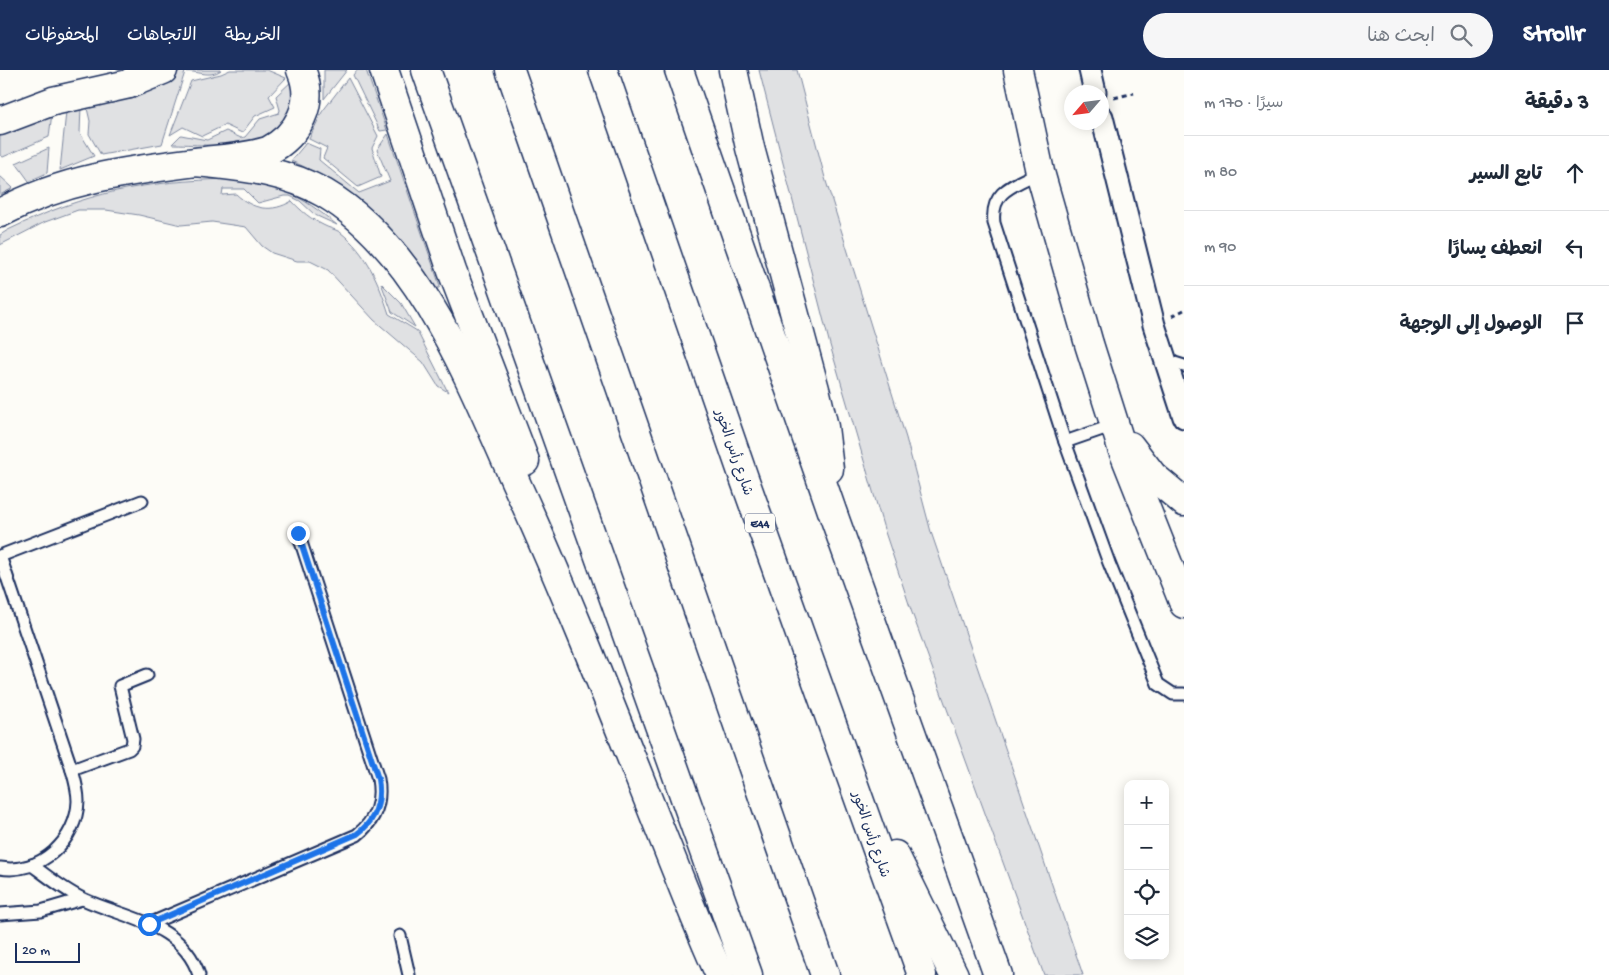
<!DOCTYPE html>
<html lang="ar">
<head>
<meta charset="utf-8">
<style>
  body { margin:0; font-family:"Gochi Hand","Playpen Sans Arabic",sans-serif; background:#f6f6f7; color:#1f2937; direction:rtl }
  .controls { position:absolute; right:15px; bottom:15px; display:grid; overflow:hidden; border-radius:10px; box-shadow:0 2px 12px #0003 }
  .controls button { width:45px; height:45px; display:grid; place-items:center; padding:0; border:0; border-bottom:1px solid #e0e1e3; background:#fff; color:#1f2937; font:25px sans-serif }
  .compass { position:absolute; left:1064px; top:15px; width:45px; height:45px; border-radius:50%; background:#fff; box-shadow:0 2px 12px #0003; rotate:242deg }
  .scale { position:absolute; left:15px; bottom:12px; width:65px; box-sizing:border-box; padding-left:5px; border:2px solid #1b2f5e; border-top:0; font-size:14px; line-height:18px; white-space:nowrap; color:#1b2f5e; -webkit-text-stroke:4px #fdfcf7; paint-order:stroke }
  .stop { position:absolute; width:15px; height:15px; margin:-11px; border:4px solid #1a73e8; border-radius:50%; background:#fff }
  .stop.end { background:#1a73e8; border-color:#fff; box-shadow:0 1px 5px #0008 }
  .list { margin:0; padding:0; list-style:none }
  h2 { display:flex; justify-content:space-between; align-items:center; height:65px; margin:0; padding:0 20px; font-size:21px }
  h2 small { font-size:16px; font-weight:400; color:#747a83 }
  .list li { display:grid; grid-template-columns:32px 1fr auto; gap:15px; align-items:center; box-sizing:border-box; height:75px; padding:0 20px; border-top:1px solid #e0e1e3 }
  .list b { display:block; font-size:19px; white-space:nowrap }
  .list em { font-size:16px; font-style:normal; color:#747a83 }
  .icon { flex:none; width:28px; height:28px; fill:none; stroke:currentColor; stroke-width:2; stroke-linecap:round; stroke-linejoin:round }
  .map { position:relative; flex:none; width:1184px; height:905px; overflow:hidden; direction:ltr }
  header { display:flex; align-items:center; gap:30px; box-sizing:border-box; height:70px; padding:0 25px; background:#1b2f5e; color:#fff }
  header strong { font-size:24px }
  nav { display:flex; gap:28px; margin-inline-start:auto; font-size:18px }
  .search { width:350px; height:45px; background:#f6f6f7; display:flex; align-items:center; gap:12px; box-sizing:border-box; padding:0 18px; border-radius:28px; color:#747a83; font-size:19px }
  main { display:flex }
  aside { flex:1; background:#fff }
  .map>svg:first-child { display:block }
  .green { fill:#e0e1e3; stroke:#7e88a0 }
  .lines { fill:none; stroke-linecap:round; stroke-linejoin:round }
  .lane-casing { stroke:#1b2f5e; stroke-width:15 }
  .street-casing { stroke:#1b2f5e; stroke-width:25 }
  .secondary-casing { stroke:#1b2f5e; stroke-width:31 }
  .highway-casing { stroke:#1b2f5e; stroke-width:31 }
  .path { stroke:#1b2f5e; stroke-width:3; stroke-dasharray:5 4; stroke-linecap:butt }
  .lane { stroke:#fdfcf7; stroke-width:11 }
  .street { stroke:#fdfcf7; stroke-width:21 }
  .secondary { stroke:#fdfcf7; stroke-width:28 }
  .highway { stroke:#fdfcf7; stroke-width:28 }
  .route { stroke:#1a73e8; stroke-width:6 }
  .labels { text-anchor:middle; stroke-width:4; stroke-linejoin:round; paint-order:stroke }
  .shield { fill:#fdfcf7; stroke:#5f6c8c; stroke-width:1 }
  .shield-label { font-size:12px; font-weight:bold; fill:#1b2f5e }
  .street-label { font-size:14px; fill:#1b2f5e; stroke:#fdfcf7 }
</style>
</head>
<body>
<header>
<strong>Strollr</strong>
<div class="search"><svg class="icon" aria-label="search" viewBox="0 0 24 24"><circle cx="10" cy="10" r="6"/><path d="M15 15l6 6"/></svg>ابحث هنا</div>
<nav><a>الخريطة</a><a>الاتجاهات</a><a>المحفوظات</a></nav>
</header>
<main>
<aside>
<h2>3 دقيقة<small>سيرًا · 170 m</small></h2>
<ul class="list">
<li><svg class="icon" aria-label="ahead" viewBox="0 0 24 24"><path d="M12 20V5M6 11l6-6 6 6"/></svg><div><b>تابع السير</b></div><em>80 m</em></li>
<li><svg class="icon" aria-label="left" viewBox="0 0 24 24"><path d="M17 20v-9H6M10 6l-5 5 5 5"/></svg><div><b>انعطف يسارًا</b></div><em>90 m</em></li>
<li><svg class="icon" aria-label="arrive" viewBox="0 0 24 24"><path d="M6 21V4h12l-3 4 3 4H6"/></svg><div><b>الوصول إلى الوجهة</b></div></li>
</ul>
</aside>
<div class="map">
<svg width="1184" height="905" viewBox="0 0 1184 905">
  <rect width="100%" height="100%" fill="#fdfcf7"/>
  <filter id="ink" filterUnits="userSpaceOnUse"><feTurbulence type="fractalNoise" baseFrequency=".02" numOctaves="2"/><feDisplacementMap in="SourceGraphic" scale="10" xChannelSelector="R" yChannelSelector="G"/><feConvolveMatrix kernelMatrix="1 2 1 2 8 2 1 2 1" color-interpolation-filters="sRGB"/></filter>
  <g filter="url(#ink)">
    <g class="green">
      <path d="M182 0H221C209 9 197 0 185 2L162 74 101 85 89 64 90 51 86 34 151 15Z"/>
      <polygon points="230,0 267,0 286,8 269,26 275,37 255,46 242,63 225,55 202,66 183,57 170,65 191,11 221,4"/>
      <polygon points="324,0 347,0 324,29"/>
      <polygon points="357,0 366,0 387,60 380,61 353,5"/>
      <polygon points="759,0 797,0 825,108 906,368 931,462 1083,905 1044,905 911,540 884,459 830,275"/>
      <polygon points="348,8 378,66 372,78 381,107 358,117 323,88 327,78 309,69 322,42"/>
      <path d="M294 9C296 19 294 26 292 36 279 86 211 74 172 74L181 65 207 70 226 61 241 68 245 67 260 49 279 43 280 40 276 26Z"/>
      <polygon points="81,36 80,63 94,86 60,100 66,42"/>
      <polygon points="52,43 49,67 3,87 0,85 0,66"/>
      <path d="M388 64 440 216 439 218H436C401 163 353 116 291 91L306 73 320 79 319 90 359 123 390 111 377 80Z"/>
      <polygon points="49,78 47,103 29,111 16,93"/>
      <polygon points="0,106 13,118 0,125"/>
      <path d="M231 109C280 114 300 125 337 155L315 145 300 131 290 126H284L258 133 244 119H223L222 125 236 124C253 140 272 143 292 131 301 141 311 149 323 155 328 158 335 159 340 162 367 183 379 213 389 244L417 261 448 322 438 316 423 292 374 250 328 200 310 191H297L272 183 262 176 246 157 212 152 181 155 139 145 106 140H78L45 152 0 175V165L8 160C87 122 144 111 231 109Z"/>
      <polygon points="381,213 401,233 415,257 392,242"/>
    </g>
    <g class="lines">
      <g class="lane-casing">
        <g id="lane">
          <path d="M1040 102C1015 115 990 120 994 153L1065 372 1109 493 1158 614 1173 624H1184"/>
          <polyline points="1165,290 1184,296"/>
          <polyline points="1065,372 1114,355"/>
          <path d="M0 486 72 700C75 710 78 720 78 731 77 770 40 805 0 798"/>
          <polyline points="0,486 142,431"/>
          <polyline points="72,700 129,679 132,676 133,669 120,616 147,605"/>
          <path d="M32 795C48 807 64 820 83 829 126 849 182 853 199 905"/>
          <polyline points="0,844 41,841 82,829"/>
          <path d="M149 854 357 765C376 750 382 732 378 709L298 463"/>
          <polyline points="400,866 409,905"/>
        </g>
      </g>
      <g class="street-casing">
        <g id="street">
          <polyline points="1090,0 1095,22"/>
          <polyline points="1102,47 1154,255 1184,347"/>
        </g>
      </g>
      <g class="secondary-casing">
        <g id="secondary">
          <polyline points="1018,0 1040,102 1089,274 1122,378 1184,534"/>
          <polyline points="0,51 53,31 129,14 163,0"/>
          <path d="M0 143C63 109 125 101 196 92 220 89 244 88 268 81 298 65 316 34 301 0"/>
          <polyline points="1130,376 1153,406 1184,432"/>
        </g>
      </g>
      <g class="highway-casing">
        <g id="highway">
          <polyline points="384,0 452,201 525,391"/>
          <polyline points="426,0 748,905"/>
          <polyline points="510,0 825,905"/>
          <polyline points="603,0 744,408 922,905"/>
          <polyline points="679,0 832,441 998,905"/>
          <polyline points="733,0 750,78 816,323 824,357 829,399"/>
          <polyline points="129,14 147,0"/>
          <path d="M196 92C241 97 284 100 324 123 421 180 472 315 516 413 570 531 617 652 665 772 683 817 700 862 720 905"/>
          <polyline points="895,785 954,905"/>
        </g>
      </g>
      <g class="path">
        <polyline points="1114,28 1134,23"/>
        <polyline points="1172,246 1184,240"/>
      </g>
      <use href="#lane" class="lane"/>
      <use href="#street" class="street"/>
      <use href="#secondary" class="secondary"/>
      <use href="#highway" class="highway"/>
    </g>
  </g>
  <g class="lines" filter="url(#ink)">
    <path class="route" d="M149 854 357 764C376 750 382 732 378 709L298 463"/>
  </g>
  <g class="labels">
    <rect class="shield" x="745" y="443.5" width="30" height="19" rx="4"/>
    <g class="shield-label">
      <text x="760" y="457">E44</text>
    </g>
    <g class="street-label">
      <text transform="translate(735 382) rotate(71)" y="5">شارع رأس الخور</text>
      <text transform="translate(872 764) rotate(71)" y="5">شارع رأس الخور</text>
    </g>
  </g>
</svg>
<div class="controls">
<button>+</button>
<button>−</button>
<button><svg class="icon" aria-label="locate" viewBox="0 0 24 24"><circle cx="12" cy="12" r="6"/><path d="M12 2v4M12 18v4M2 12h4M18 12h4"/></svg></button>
<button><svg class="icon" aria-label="layers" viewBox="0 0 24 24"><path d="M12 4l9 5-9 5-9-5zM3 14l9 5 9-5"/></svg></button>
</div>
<svg class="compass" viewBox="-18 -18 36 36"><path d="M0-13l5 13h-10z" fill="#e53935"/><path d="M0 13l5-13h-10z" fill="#747a83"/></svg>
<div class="scale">20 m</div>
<div class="stop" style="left:149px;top:854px"></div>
<div class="stop end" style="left:298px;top:463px"></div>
</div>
</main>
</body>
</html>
